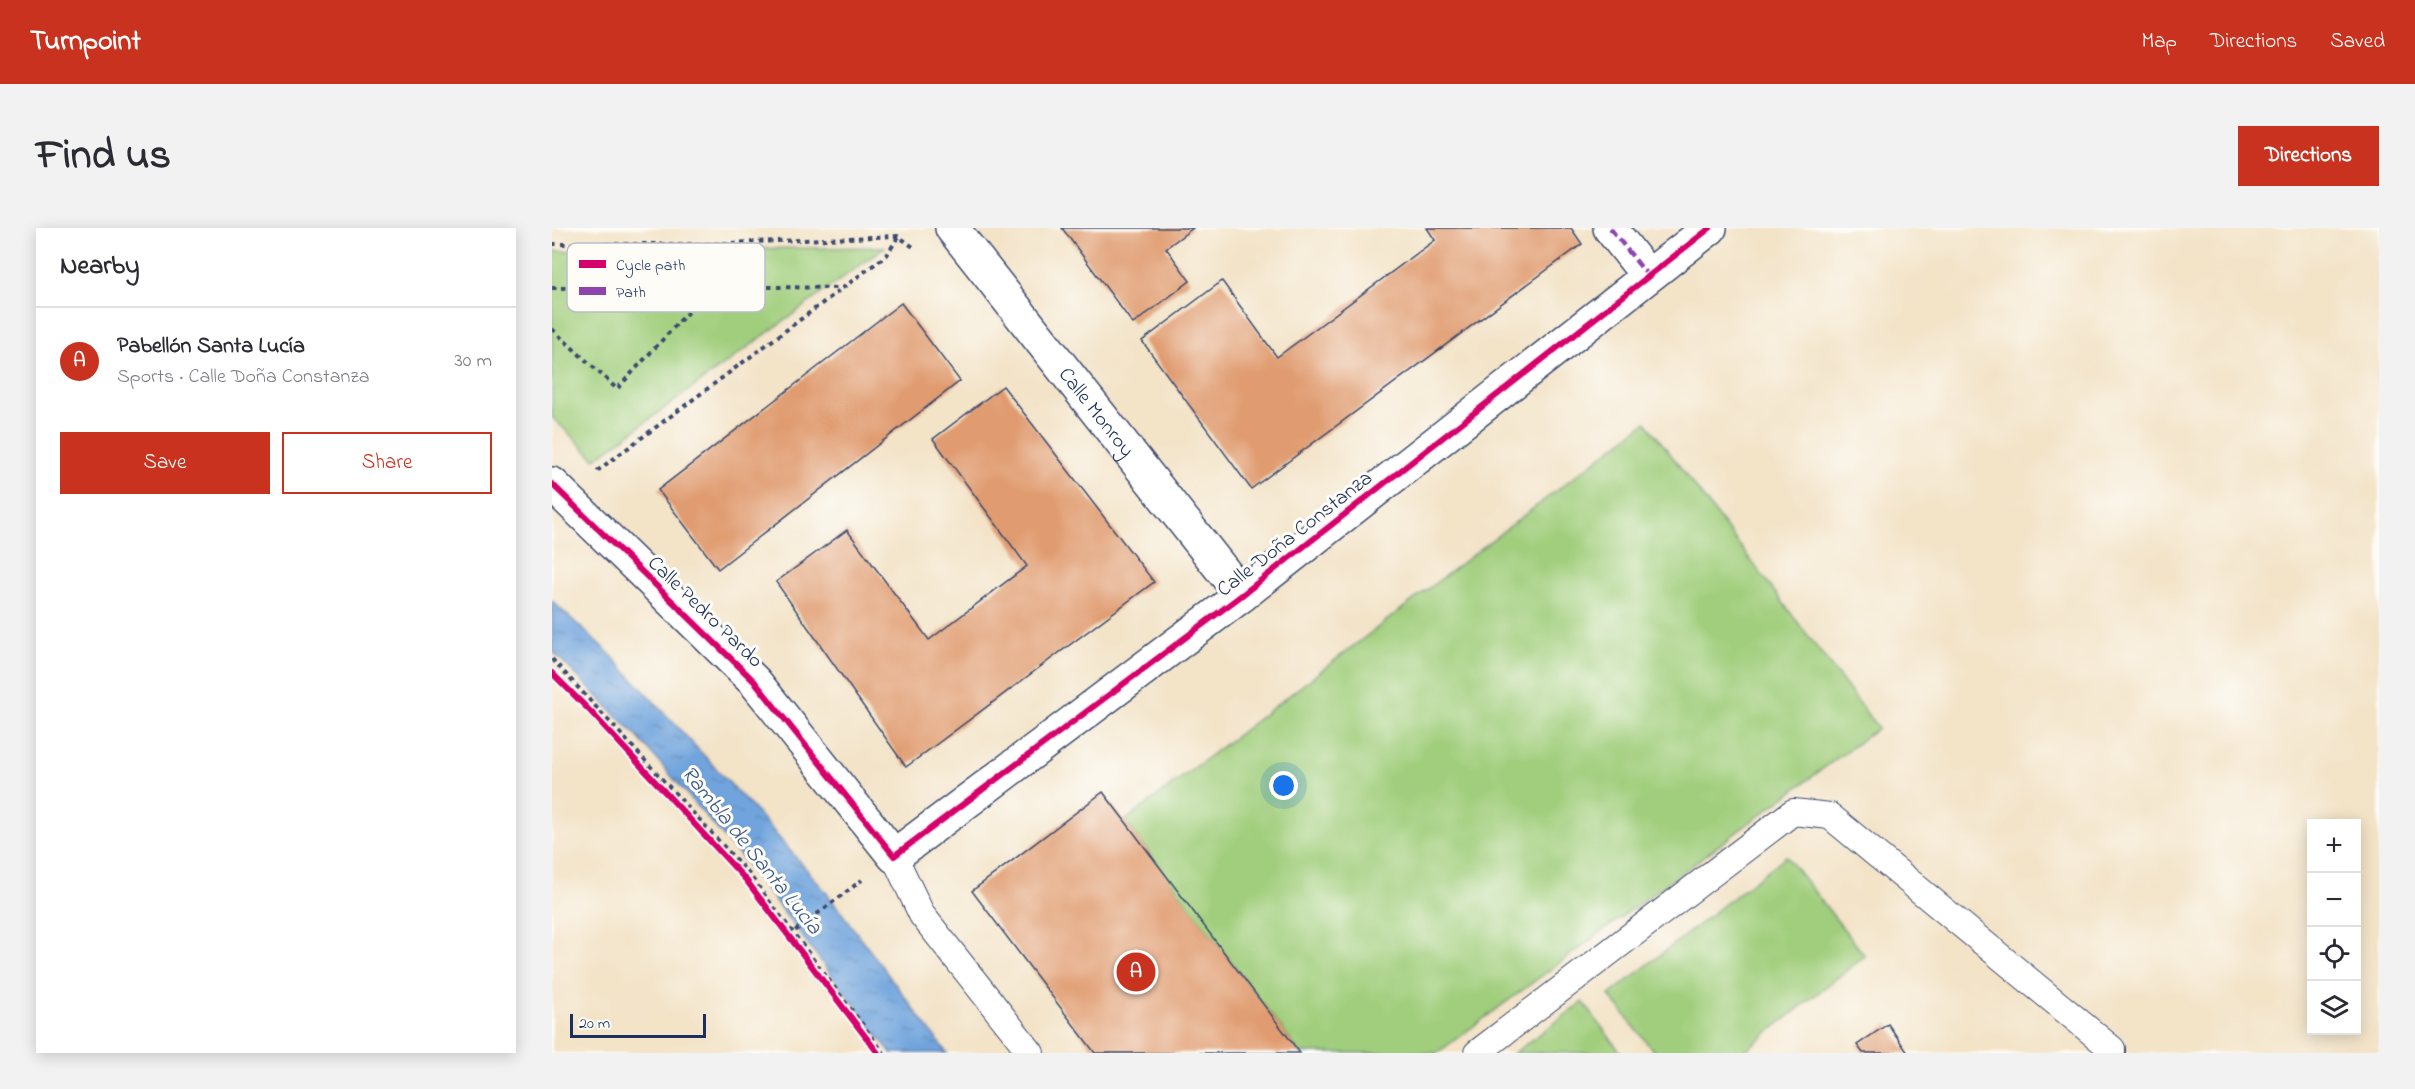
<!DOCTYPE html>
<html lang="en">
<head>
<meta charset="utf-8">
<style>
  body { margin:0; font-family:"Indie Flower",sans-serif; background:#f2f2f3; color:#2b2b33 }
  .controls { position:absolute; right:18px; bottom:18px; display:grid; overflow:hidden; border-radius:0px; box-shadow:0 3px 15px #0003 }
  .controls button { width:54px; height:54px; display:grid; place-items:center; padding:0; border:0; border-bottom:2px solid #e1e1e2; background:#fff; color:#2b2b33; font:30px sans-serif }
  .scale { position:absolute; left:18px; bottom:15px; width:136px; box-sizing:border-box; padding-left:6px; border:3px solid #1b2f5e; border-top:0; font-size:16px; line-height:21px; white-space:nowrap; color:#1b2f5e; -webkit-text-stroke:4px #fdfcf7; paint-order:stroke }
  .you { position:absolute; left:732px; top:558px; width:21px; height:21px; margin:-15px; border:4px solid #fff; border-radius:50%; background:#1a73e8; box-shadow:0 0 0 9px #1a73e833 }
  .badge { display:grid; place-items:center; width:39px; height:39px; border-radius:50%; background:#c8321e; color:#fff; font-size:20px; font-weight:700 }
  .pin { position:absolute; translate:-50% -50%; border:3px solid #fff; box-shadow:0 2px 6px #0006 }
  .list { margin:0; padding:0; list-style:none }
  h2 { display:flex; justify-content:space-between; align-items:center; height:78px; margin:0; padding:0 24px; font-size:26px }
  h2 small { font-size:20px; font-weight:400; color:#7c7c81 }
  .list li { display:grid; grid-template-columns:39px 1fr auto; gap:18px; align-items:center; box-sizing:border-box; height:108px; padding:0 24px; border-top:2px solid #e1e1e2 }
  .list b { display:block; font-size:22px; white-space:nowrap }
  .list p { margin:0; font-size:20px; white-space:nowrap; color:#7c7c81 }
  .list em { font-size:20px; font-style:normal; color:#7c7c81 }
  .actions { display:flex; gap:12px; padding:18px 24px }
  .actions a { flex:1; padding:14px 0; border:2px solid #c8321e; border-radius:0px; text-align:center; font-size:21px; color:#c8321e }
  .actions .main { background:#c8321e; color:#fff }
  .icon { flex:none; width:33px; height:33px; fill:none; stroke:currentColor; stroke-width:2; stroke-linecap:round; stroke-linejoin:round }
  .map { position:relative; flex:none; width:1827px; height:825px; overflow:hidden; border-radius:0px }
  header { display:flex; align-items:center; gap:36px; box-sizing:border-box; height:84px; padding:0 30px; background:#c8321e; color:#fff }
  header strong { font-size:28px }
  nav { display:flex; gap:33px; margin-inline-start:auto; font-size:21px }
  .intro { display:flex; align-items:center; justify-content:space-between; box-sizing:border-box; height:144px; padding:0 36px }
  h1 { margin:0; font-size:42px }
  .button { padding:15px 27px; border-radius:0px; background:#c8321e; color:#fff; font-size:21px; font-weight:700 }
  main { display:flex; gap:36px; padding:0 36px }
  aside { flex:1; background:#fff; border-radius:0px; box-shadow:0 3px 15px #0003 }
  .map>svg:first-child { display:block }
  .green { fill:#a0ce7b; stroke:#5e7e6c; stroke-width:1.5 }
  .water { fill:url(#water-ripples); stroke:#466a9e; stroke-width:1.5 }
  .building { fill:#e09b70 }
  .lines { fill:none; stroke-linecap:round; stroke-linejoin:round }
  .service-casing { stroke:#3b4a6e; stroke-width:28 }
  .pedestrian-casing { stroke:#3b4a6e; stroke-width:36 }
  .minor-casing { stroke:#3b4a6e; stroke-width:36 }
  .path { stroke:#3b4a6e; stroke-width:4; stroke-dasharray:4.5 4.5; stroke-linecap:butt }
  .service { stroke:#fff; stroke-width:26 }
  .pedestrian { stroke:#fff; stroke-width:33 }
  .minor { stroke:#fff; stroke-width:33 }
  .quiet { stroke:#8e44ad; stroke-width:4.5; stroke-dasharray:9 4.5; stroke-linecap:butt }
  .cycleway-casing { stroke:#fdfcf7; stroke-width:10 }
  .cycleway { stroke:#d6006c; stroke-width:6 }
  .labels { text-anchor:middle; stroke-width:6; stroke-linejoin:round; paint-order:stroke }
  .street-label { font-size:21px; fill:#1b2f5e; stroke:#fdfcf7 }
  .water-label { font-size:22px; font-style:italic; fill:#39588a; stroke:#fdfcf7 }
  .key { fill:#fdfcf7; stroke:#b9bec9; stroke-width:1.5 }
  .key-label { font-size:16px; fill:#1b2f5e }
</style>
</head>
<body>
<header>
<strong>Turnpoint</strong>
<nav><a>Map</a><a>Directions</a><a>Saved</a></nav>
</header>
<div class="intro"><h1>Find us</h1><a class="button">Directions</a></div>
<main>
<aside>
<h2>Nearby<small></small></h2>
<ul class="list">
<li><span class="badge">A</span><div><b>Pabellón Santa Lucía</b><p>Sports · Calle Doña Constanza</p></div><em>30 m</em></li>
</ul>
<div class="actions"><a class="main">Save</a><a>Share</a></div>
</aside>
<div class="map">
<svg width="1827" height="825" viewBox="0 0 1827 825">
  <defs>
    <pattern id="water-ripples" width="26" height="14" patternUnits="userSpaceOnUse" patternTransform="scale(1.5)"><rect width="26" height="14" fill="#71a4dd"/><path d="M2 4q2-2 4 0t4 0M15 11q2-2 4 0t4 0" fill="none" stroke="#5c86b6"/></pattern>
  </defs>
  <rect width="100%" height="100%" fill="#fdfcf7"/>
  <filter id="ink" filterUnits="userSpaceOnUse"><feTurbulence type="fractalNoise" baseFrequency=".0167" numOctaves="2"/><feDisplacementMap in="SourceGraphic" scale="12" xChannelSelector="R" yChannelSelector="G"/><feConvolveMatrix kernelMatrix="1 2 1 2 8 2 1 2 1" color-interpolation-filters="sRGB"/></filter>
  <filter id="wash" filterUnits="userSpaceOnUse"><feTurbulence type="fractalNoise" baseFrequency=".008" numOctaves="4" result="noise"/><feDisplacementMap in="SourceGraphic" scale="24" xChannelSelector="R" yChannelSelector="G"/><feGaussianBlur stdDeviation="1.35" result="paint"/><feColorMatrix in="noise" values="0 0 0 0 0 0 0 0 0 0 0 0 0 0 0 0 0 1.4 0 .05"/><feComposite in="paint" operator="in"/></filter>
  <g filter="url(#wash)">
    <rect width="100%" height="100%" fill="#f3e3c7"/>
    <g class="green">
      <polygon points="333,19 43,231 0,189 0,23"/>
      <polygon points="1094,194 1326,500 885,825 748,825 573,593"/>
      <polygon points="1234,628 1313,728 1190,825 1103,825 1057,767"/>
      <polygon points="1031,774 1069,825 962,825"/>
    </g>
    <polygon class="water" points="0,373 56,424 209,589 274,664 395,825 339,825 191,631 82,505 0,423"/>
    <g id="blocks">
      <g class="building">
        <polygon points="510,0 641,0 614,20 638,53 581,96"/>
        <polygon points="875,0 1019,0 1030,16 699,261 590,113 670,53 725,129 883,12"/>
        <polygon points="349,75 408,153 166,341 106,262"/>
        <polygon points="451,158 602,354 354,539 224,354 295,302 377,412 475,338 381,211"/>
        <polygon points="551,564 573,593 748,825 543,825 420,663"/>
        <polygon points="1336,796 1356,825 1311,825 1305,817"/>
      </g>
    </g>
  </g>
  <g filter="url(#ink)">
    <use href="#blocks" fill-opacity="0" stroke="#3b4a6e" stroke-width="1.5"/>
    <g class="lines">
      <g class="service-casing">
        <g id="service">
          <polyline points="342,628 370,687 479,825"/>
          <polyline points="925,825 1241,584 1278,588 1560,821 1560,825"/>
        </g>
      </g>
      <g class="pedestrian-casing">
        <polyline id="pedestrian" points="1058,0 1096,48"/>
      </g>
      <g class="minor-casing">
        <g id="minor">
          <path id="s1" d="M400 0 690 367"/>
          <polyline points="0,256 203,454 342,628 690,367 1158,0"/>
        </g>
      </g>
      <g class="path">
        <polyline points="0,16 154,16 346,8 364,21"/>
        <polyline points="0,60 160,58 287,60"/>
        <polyline points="0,101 65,161 160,58 154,16"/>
        <polyline points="45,243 335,27 346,9"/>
        <polyline points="0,431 196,645 332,825"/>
        <polyline points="236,708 310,652"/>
      </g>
      <use href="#service" class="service"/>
      <use href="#pedestrian" class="pedestrian"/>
      <use href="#minor" class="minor"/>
      <polyline class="quiet" points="1058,0 1096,48"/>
      <g class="cycleway-casing">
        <g id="cycleway">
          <polyline points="0,256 203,454 342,628 690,367 1158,0"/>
          <polyline points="0,445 39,484 194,652 326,825"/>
        </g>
      </g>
      <use href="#cycleway" class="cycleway"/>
    </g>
  </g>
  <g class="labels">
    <g class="street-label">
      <text dy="7" stroke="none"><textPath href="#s1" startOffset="234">Calle Monroy</textPath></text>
      <text transform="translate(742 305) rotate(-38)" y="7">Calle Doña Constanza</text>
      <text transform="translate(154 383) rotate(44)" y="7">Calle Pedro Pardo</text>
    </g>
    <g class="water-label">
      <text transform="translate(201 621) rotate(51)" y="8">Rambla de Santa Lucía</text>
    </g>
  </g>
  <rect x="15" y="15" width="198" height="69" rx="9" class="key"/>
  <rect x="27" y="32" width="27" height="8" fill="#d6006c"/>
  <rect x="27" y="59" width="27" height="8" fill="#8e44ad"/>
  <g class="key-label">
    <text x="64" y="42">Cycle path</text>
    <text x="64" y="69">Path</text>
  </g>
</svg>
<div class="controls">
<button>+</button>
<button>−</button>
<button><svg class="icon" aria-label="locate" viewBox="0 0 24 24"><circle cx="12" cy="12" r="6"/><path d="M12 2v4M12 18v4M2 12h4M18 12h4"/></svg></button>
<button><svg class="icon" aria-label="layers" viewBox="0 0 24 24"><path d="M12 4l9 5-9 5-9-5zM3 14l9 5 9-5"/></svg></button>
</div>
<div class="scale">20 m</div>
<div class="you"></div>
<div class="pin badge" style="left:584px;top:744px">A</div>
</div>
</main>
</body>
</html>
